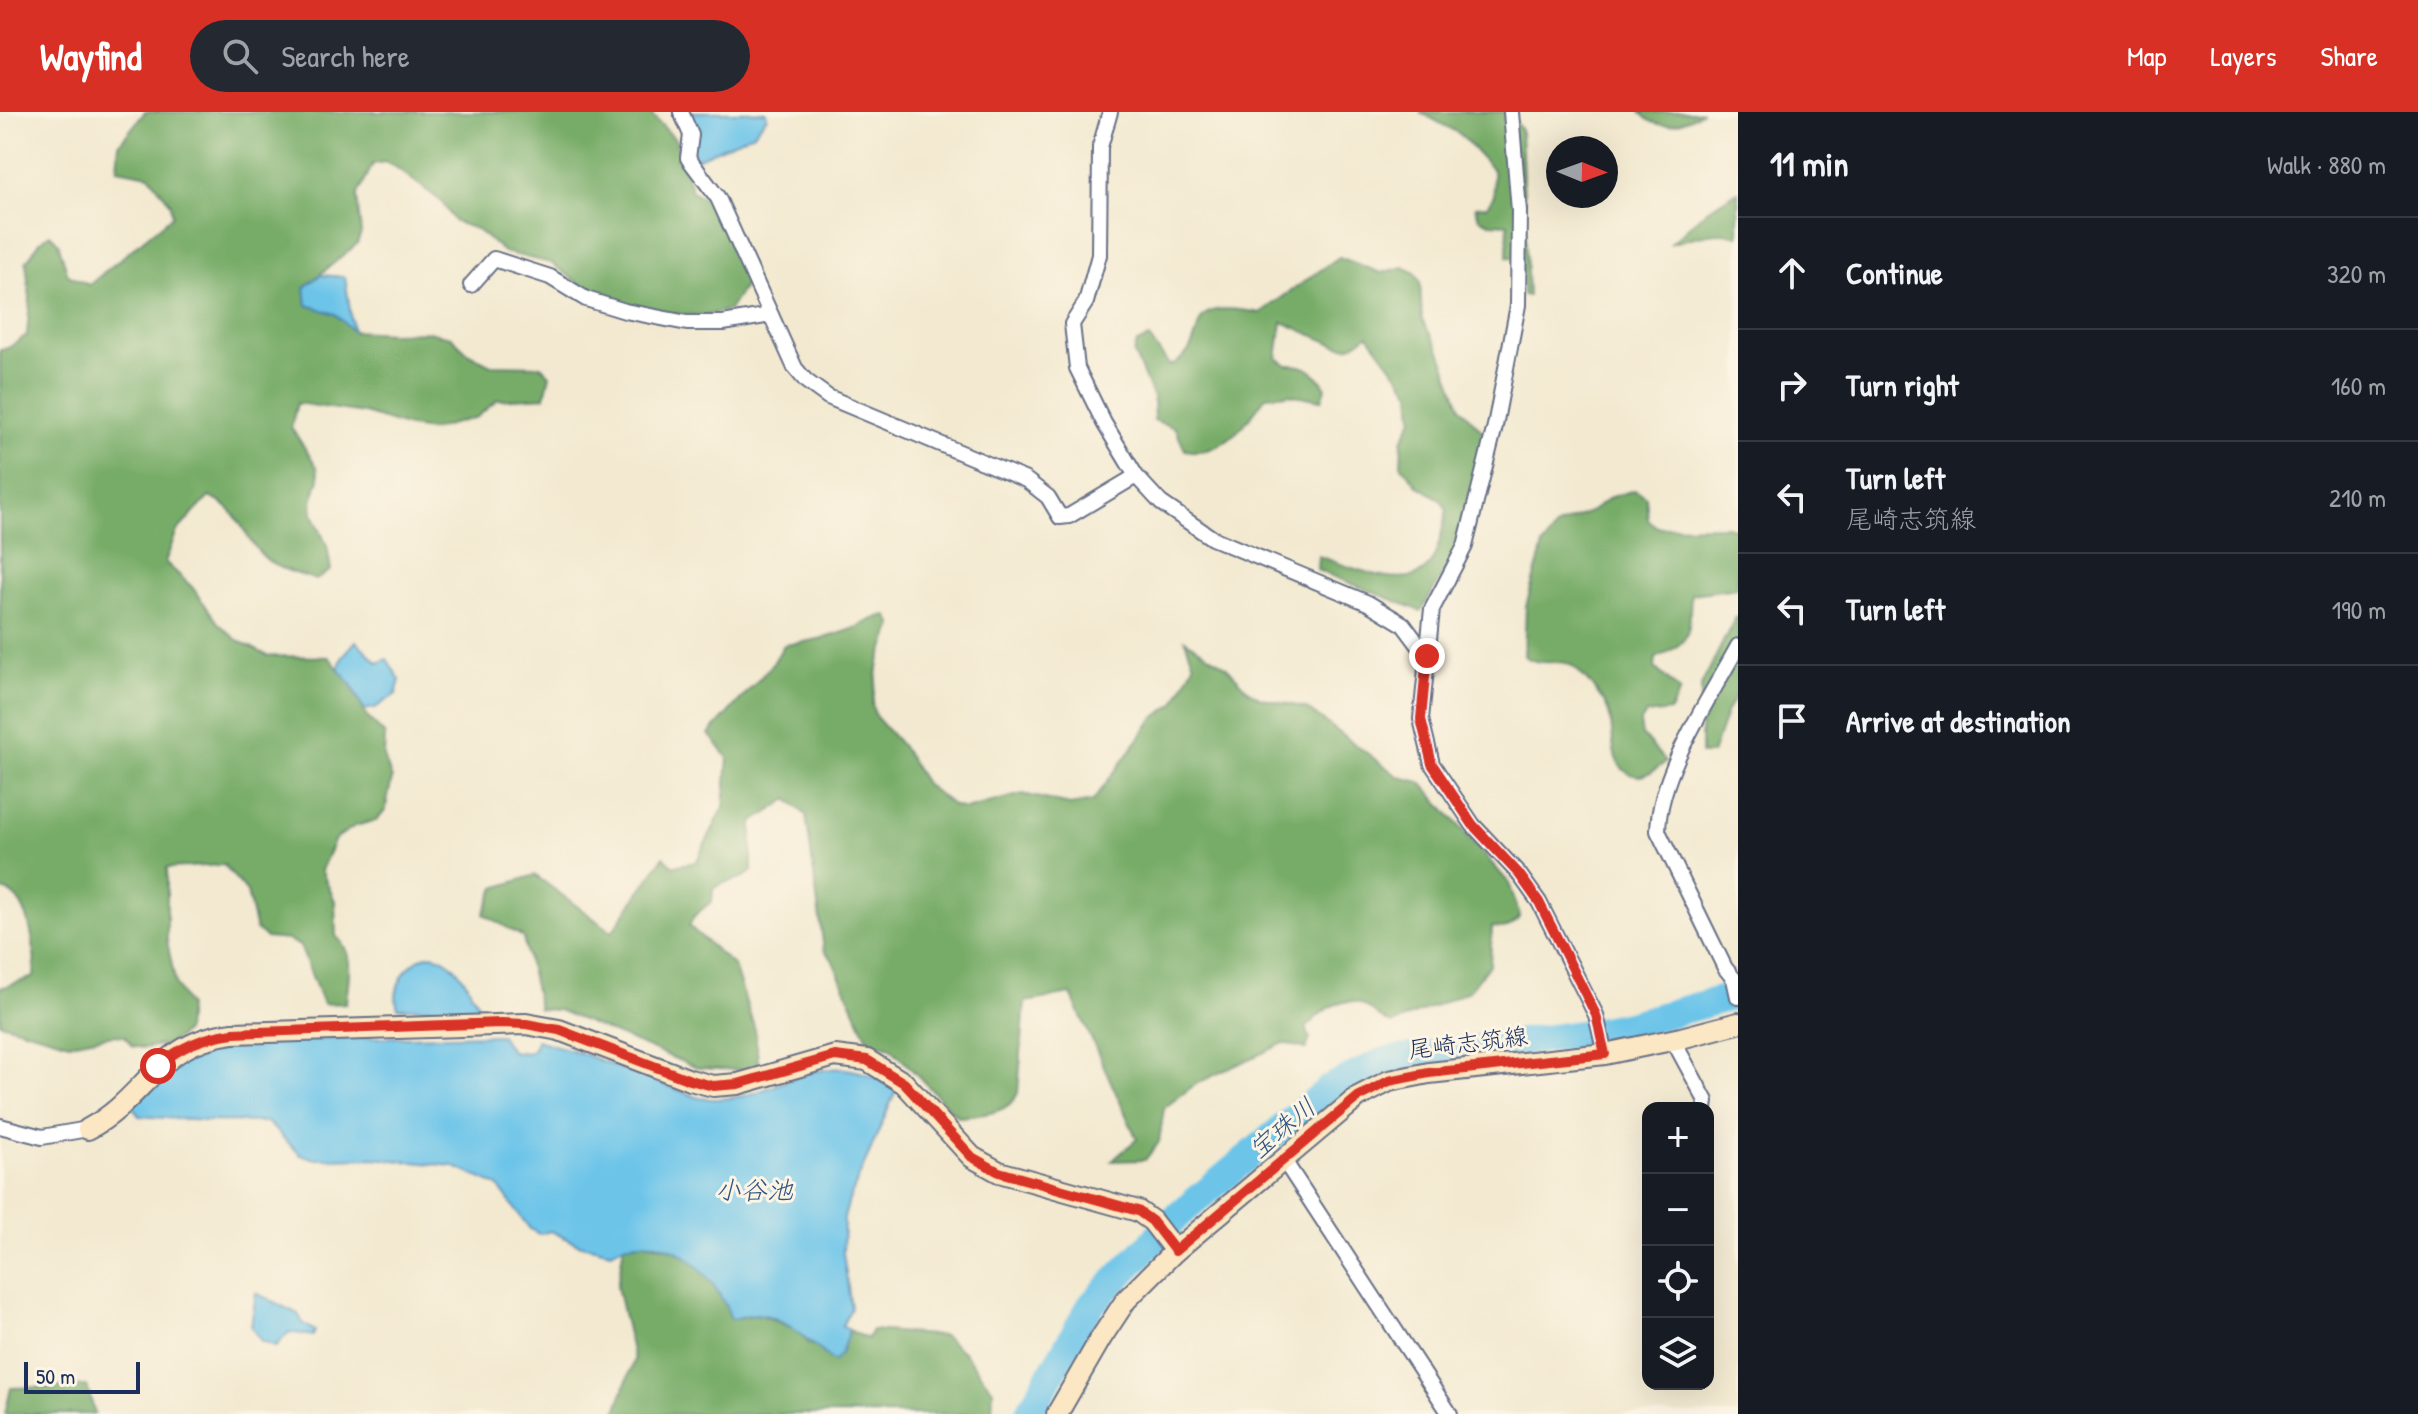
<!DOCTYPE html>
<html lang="en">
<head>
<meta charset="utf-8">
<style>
  body { margin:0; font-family:"Patrick Hand","Klee One",sans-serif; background:#242831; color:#f1f3f6 }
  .controls { position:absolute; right:24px; bottom:24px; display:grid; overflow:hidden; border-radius:16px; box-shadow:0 8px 32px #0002 }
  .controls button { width:72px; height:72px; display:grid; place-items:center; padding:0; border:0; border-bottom:2px solid #363941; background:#171b24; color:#f1f3f6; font:40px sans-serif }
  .compass { position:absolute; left:1546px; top:24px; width:72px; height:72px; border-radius:50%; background:#171b24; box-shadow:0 8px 32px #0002; rotate:91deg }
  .scale { position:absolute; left:24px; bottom:20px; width:116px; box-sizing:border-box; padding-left:8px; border:4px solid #1b2f5e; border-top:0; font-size:22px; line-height:28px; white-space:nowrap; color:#1b2f5e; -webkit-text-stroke:6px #fcf5e5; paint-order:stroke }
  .stop { position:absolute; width:24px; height:24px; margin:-18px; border:6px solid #d93025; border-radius:50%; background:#fff }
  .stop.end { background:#d93025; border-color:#fff; box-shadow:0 2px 8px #0008 }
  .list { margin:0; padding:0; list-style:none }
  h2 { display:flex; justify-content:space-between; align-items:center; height:104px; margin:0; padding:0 32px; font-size:34px }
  h2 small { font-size:26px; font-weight:400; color:#9ea1a6 }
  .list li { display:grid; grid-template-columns:52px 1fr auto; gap:24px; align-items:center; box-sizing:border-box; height:112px; padding:0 32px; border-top:2px solid #363941 }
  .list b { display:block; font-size:30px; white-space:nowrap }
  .list p { margin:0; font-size:26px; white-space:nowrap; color:#9ea1a6 }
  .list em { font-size:26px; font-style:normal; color:#9ea1a6 }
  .icon { flex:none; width:44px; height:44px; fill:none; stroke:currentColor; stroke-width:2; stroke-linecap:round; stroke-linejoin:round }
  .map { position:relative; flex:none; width:1738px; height:1302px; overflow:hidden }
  header { display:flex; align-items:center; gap:48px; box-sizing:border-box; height:112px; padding:0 40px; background:#d93025; color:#fff }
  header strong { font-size:38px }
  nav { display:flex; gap:44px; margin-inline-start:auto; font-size:28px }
  .search { width:560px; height:72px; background:#242831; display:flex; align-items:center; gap:20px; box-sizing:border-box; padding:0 28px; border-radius:44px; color:#9ea1a6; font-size:30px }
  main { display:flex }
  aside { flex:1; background:#171b24 }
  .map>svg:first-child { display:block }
  .forest { fill:#77ac68; stroke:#496e63; stroke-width:2 }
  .water { fill:#6cc4e9; stroke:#447aa4; stroke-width:2 }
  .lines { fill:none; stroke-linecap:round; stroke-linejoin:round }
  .river { stroke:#6cc4e9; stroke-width:28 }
  .street-casing { stroke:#677086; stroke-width:18 }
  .secondary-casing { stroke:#677086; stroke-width:24 }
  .street { stroke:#fff; stroke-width:14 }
  .secondary { stroke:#fbe7c3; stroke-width:20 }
  .route { stroke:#d93025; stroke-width:10 }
  .labels { text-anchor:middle; stroke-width:6; stroke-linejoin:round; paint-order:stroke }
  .street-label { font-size:24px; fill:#1b2f5e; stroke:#fcf5e5 }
  .water-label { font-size:26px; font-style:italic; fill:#2f5481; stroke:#fcf5e5 }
</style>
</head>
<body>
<header>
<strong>Wayfind</strong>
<div class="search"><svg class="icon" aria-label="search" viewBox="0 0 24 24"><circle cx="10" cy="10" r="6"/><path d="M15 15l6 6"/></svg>Search here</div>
<nav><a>Map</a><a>Layers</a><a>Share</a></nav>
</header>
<main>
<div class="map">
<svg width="1738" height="1302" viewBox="0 0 1738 1302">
  <rect width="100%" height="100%" fill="#fcf5e5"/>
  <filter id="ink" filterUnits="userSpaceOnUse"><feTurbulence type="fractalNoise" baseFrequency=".0125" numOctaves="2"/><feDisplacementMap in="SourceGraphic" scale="16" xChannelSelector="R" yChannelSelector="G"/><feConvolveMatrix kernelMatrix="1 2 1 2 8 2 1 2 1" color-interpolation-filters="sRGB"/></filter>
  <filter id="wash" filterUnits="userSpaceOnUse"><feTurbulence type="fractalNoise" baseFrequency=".006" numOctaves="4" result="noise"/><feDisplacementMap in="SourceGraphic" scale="32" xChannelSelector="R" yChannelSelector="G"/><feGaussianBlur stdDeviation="1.8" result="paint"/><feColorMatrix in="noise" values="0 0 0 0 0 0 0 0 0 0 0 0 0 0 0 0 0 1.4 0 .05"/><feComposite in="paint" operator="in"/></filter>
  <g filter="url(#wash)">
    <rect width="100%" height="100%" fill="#f3e9d0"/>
    <g class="forest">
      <path d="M145 0H649L675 27 692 79 719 95 747 170 729 198 705 203 658 202 611 188 589 179 551 151 504 140 476 117 455 110 441 89 394 54 384 50 373 52 357 84 361 121 357 132 305 175 307 193 336 202 353 219 392 221 428 220 451 225 469 242 491 253 541 254 550 263 545 285 497 288 477 305 431 318 409 315 364 301 297 291 291 315 317 355 319 367 312 390 313 402 327 434 331 458 316 468C300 462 276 457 264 445 241 424 243 398 209 385L177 419 165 450 192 475 219 512 237 528 268 544 329 545 352 574 367 605 385 623 384 645 392 667 385 699 377 708 355 714 335 727 321 758 335 789 336 824C356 843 348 866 346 891L323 892 300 834 289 828 266 826 256 818 247 780 224 753 167 756V829L176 873 188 894 186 918 177 927 167 932 144 936 132 934 125 924 114 923 69 931 0 911V876L34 865C37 841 30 779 0 778V238L8 236 27 223 30 186 26 150 40 130 50 122 58 130 68 163 89 173 172 104 171 92 149 63 117 57 119 32Z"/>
      <polygon points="1420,0 1509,0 1521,18 1528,184 1523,183 1521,147 1507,145 1508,112 1490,111 1479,106 1475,95 1487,94 1494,84 1493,58 1460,22"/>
      <path d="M1640 0H1703C1680 12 1659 22 1640 0Z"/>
      <path d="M1738 79V124C1716 116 1692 126 1670 132L1707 98Z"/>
      <path d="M1339 145 1381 161 1403 155 1414 160 1420 170 1422 208 1440 239 1461 296 1486 323 1463 428 1421 499 1317 458 1318 444C1344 452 1403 480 1426 457 1439 444 1442 416 1447 398L1441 388 1417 373 1401 353 1402 329 1413 306 1411 280 1368 223C1363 226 1357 232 1351 234 1338 238 1297 215 1282 210L1277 246 1287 253C1306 252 1317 260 1326 276L1322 288 1289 282 1266 284C1248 310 1222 346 1185 338L1175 316 1154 308 1153 285 1134 242 1137 231 1149 226 1170 254C1220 229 1168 184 1260 201Z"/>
      <path d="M1635 378 1646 385 1648 408 1657 415 1728 414 1738 419 1737 476 1691 482C1688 521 1695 528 1656 546L1655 556 1680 579 1670 599 1646 602 1640 611 1642 623 1666 650C1653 659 1642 670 1627 660 1606 647 1617 615 1607 596 1601 583 1586 567 1576 557 1561 543 1542 557 1524 544L1526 494 1543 434 1557 414 1592 399 1611 385Z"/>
      <path d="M887 503 893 513 879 550 872 594 876 605 901 633 926 673 954 694 965 697 1023 682 1070 693 1093 689 1154 606 1175 591 1194 553 1185 528 1226 554 1250 580 1261 586 1306 596 1399 665 1421 670 1509 771 1520 804C1512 816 1505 817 1492 815L1490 852 1469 879 1393 912C1382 909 1377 902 1367 895 1344 880 1321 899 1306 916L1310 926 1306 937 1284 931 1197 971 1164 996 1159 1030 1145 1048 1112 1049 1137 1027 1071 882 1025 890 1018 981C1008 1003 980 1003 958 1005L890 935 869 930 832 847 824 838 806 703 788 687 752 711V759C740 771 726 766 713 777L712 789 694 804 689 814 734 854 755 918 759 959 697 956 558 898 539 897 523 825 484 802 495 776 535 763 612 820 664 744 673 754 696 750 724 695 728 646 709 622 772 553 784 533C808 530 830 526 852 517 865 512 873 505 887 503Z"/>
      <polygon points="1738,505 1738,580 1727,599 1712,642 1701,642 1701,574 1735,506"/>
      <path d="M643 1131C689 1135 716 1165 731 1207L759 1202 798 1218 809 1232 841 1241 849 1218 867 1227 872 1218 944 1224 964 1241 993 1278 992 1302H615L634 1248 617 1175 624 1133Z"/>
      <polygon points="87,1274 95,1302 5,1302 11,1276"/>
    </g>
    <g class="water">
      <polygon points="681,0 766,0 767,5 754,21 692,49"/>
      <polygon points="320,163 345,165 353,219 335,202 307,193 305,175"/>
      <polygon points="356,529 378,551 387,547 400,568 396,582 375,596 364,598 352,574 338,557 343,544"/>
      <path d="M431 843C458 847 468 875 480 896H398C390 876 409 846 431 843Z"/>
      <path d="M501 923 511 939 527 941 534 937 536 928 578 940 699 986C781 997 814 921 896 978L849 1088 844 1106 843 1141 851 1196 842 1214 849 1218 841 1241 834 1250C813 1234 785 1203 757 1202 749 1202 739 1206 731 1207 714 1159 665 1110 611 1140L578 1132 551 1119 539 1122 530 1117 498 1074 453 1054 373 1046 316 1047 301 1043 267 1010 205 1009 139 1004 132 994 172 957 202 940 247 928Z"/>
      <polygon points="256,1181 298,1202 303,1211 315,1219 313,1224 289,1220 276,1234 261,1229 251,1215"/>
    </g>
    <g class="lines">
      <polyline class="river" points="1028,1302 1091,1193 1181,1101 1330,976 1384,949 1587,921 1628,913 1738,883"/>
    </g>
  </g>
  <g filter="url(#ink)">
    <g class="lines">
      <g class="street-casing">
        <g id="street">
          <polyline points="681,0 691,23 688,46 718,86 795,256 806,269 828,285 1026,368 1048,385 1060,405 1069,404 1136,364"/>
          <polyline points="1110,0 1100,35 1099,143 1086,190 1072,212 1077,256 1104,311 1136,364 1161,391 1212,426 1368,491 1403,512 1427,544"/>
          <polyline points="1511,0 1519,99 1518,193 1495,314 1465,434 1432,497 1421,607 1432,652 1473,713 1519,762 1539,790 1596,903 1605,942"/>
          <polyline points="471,173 494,147 550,165 586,187 625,199 687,211 723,211 771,203"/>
          <path d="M1738 534C1710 586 1659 660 1658 719L1725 856 1734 867 1738 885"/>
          <polyline points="1673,928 1706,989 1705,996"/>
          <polyline points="0,1014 42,1025 88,1017"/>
          <polyline points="1283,1047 1450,1302"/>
        </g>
      </g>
      <g class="secondary-casing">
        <g id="secondary">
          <path d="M88 1017C147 986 156 930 233 921L526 912 559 918 690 968 713 974 738 972 835 944 867 948 904 971 972 1045 999 1060 1138 1099 1152 1109 1175 1139"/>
          <polyline points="1057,1302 1101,1226 1126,1188 1175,1139 1358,985 1389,969 1429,961 1605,942 1681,926 1738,911"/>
        </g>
      </g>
      <use href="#street" class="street"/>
      <use href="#secondary" class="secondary"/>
    </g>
  </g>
  <g class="lines" filter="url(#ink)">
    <path class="route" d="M158 954C181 934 204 925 233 921L501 911 526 912 559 918 690 968 713 974 738 972 835 944 867 948 904 971 972 1045 999 1060 1138 1099 1152 1109 1175 1139 1358 985 1389 969 1429 961 1605 942 1596 903 1539 790 1519 762 1473 713 1432 652 1421 607 1427 544"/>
  </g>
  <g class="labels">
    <g class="street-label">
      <text transform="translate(1468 931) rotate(-7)" y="8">尾崎志筑線</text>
    </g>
    <g class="water-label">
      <text transform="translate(1282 1016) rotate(-40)" y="9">宝珠川</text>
      <text x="754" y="1087">小谷池</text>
    </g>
  </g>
</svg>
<div class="controls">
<button>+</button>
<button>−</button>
<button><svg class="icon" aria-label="locate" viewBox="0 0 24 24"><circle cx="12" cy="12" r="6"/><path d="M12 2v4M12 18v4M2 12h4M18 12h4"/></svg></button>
<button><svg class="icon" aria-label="layers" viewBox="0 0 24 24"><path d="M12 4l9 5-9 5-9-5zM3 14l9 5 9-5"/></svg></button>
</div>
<svg class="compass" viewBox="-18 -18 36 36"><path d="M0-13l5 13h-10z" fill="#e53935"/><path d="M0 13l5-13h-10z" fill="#9ea1a6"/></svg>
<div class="scale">50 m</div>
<div class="stop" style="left:158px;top:954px"></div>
<div class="stop end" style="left:1427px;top:544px"></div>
</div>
<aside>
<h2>11 min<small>Walk · 880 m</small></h2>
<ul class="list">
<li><svg class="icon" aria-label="ahead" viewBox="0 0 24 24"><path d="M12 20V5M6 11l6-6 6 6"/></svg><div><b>Continue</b></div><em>320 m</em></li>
<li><svg class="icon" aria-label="right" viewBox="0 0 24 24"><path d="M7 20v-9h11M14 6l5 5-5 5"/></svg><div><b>Turn right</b></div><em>160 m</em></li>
<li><svg class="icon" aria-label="left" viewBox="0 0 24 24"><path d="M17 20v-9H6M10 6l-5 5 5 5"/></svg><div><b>Turn left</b><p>尾崎志筑線</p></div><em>210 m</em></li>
<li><svg class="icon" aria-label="left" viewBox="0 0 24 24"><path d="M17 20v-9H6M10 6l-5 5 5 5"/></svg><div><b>Turn left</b></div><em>190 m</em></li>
<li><svg class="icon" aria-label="arrive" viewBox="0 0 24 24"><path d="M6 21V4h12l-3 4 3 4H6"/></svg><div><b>Arrive at destination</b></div></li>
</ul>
</aside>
</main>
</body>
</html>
